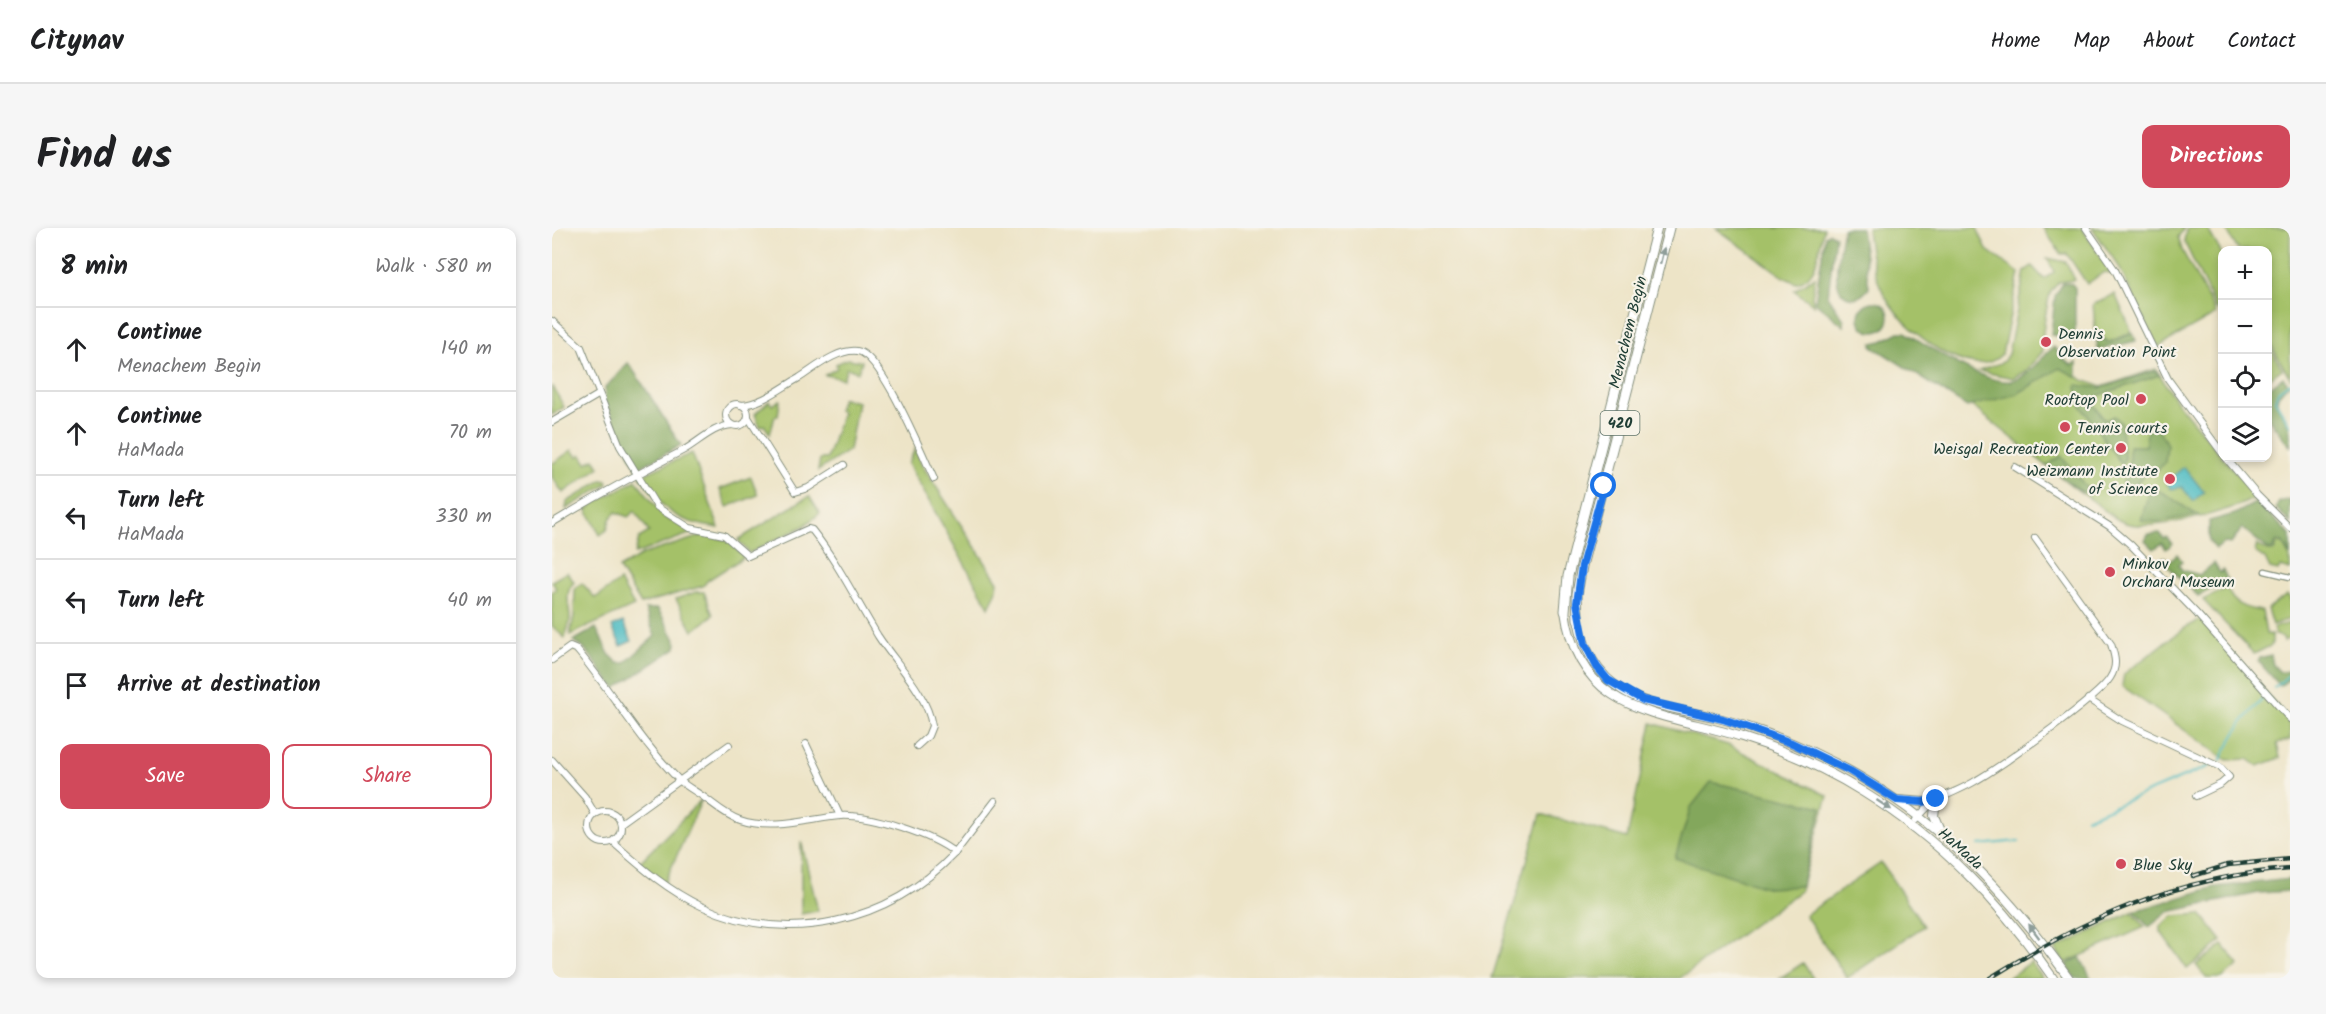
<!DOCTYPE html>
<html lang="en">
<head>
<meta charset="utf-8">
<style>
  body { margin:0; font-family:Kalam,sans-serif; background:#f6f6f6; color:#202124 }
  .controls { position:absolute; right:18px; top:18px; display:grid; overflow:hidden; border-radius:12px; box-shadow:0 3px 9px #0003 }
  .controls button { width:54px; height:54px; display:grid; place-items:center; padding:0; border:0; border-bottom:2px solid #e0e0e0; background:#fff; color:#202124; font:30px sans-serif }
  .stop { position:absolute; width:18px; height:18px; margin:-14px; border:4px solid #1a73e8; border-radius:50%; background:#fff }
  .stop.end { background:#1a73e8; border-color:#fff; box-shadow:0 2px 6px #0008 }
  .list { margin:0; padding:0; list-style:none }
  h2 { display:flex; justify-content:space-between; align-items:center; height:78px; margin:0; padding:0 24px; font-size:26px }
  h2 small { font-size:20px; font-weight:400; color:#757577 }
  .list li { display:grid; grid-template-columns:39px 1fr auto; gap:18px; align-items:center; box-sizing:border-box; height:84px; padding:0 24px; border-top:2px solid #e0e0e0 }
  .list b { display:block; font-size:22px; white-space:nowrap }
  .list p { margin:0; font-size:20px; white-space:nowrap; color:#757577 }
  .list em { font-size:20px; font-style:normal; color:#757577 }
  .actions { display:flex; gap:12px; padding:18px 24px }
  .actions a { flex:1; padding:14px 0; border:2px solid #d1495b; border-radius:12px; text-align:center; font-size:21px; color:#d1495b }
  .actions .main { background:#d1495b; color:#fff }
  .icon { flex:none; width:33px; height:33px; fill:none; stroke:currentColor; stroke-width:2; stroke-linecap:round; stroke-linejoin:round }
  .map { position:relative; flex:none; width:1738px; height:750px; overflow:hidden; border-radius:12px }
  header { display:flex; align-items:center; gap:36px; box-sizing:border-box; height:84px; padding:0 30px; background:#fff; border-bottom:2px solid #e0e0e0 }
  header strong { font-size:28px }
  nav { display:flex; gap:33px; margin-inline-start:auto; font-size:21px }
  .intro { display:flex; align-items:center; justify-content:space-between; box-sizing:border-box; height:144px; padding:0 36px }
  h1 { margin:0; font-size:42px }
  .button { padding:15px 27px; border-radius:12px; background:#d1495b; color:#fff; font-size:21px; font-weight:700 }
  main { display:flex; gap:36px; padding:0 36px }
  aside { flex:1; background:#fff; border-radius:12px; box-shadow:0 3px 9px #0003 }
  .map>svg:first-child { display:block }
  .green { fill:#a4c168; stroke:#627f4e; stroke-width:1.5 }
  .forest { fill:#83a75c; stroke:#517248; stroke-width:1.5 }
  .water { fill:#4cbbc2; stroke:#367c7b; stroke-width:1.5 }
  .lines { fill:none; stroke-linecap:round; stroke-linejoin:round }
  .stream { stroke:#4cbbc2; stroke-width:2 }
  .pedestrian-casing { stroke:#86907e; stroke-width:7 }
  .minor-casing { stroke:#86907e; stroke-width:8 }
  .secondary-casing { stroke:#86907e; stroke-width:10 }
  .primary-casing { stroke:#86907e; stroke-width:11 }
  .pedestrian { stroke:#fff; stroke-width:4.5 }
  .minor { stroke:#fff; stroke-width:6 }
  .secondary { stroke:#fff; stroke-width:8 }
  .primary { stroke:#fff; stroke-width:9 }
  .rail-casing { stroke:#1f3d34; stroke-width:4.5 }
  .rail { stroke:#f7f3e8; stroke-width:2; stroke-dasharray:7; stroke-linecap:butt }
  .oneway { fill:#8f9e9a }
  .route { stroke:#1a73e8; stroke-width:8 }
  .poi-dot { fill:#d1495b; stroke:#f7f3e8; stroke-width:2 }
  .labels { text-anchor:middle; stroke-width:4.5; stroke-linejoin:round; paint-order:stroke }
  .shield { fill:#f7f3e8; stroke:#60746a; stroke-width:1.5 }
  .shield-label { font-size:15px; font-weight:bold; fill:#1f3d34 }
  .street-label { font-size:16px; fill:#1f3d34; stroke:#f7f3e8 }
  .poi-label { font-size:16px; fill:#1f3d34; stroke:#f7f3e8; text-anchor:start }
</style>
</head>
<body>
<header>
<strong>Citynav</strong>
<nav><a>Home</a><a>Map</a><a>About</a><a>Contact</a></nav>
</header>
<div class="intro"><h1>Find us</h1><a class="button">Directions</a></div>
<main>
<aside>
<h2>8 min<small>Walk · 580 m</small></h2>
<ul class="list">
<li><svg class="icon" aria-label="ahead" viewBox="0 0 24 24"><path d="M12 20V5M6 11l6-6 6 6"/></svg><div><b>Continue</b><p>Menachem Begin</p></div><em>140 m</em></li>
<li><svg class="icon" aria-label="ahead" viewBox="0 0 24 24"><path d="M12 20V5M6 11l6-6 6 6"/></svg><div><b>Continue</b><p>HaMada</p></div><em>70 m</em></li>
<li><svg class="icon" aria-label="left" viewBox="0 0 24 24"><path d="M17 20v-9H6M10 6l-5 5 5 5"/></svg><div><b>Turn left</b><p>HaMada</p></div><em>330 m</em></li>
<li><svg class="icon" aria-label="left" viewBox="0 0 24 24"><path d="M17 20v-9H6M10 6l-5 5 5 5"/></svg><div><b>Turn left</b></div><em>40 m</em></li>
<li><svg class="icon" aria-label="arrive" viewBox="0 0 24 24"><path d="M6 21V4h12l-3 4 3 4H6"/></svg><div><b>Arrive at destination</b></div></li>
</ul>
<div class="actions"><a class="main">Save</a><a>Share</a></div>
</aside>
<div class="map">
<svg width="1738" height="750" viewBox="0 0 1738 750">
  <rect width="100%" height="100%" fill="#f7f3e8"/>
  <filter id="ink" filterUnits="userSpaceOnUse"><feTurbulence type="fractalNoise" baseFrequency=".0167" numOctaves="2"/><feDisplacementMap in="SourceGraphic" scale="12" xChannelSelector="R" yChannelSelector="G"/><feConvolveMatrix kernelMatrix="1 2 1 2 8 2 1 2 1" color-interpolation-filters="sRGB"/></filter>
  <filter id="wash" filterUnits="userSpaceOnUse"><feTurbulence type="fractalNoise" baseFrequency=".008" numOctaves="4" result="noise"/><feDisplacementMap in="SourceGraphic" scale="24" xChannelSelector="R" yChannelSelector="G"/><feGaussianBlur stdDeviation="1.35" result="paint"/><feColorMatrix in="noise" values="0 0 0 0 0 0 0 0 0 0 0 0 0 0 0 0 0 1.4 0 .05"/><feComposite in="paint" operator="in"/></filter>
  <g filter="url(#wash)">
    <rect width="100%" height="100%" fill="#ede4c7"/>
    <g class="green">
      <path d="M1164 0H1272C1265 22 1269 47 1244 55L1232 49Z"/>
      <path d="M1315 0H1425L1435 22 1467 45 1450 126C1418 159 1352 100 1335 71 1322 50 1317 24 1315 0Z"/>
      <polygon points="1491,0 1530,0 1560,46 1552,44 1535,56 1515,26 1509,26"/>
      <polygon points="1540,0 1632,0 1626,9 1630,22 1664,86 1606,119 1566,37"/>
      <polygon points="1637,0 1655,0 1670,26 1670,85 1663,79 1632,13 1634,2"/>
      <polygon points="1673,0 1738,0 1738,150 1716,112 1716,22 1686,22"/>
      <path d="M1495 30 1514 34 1523 52 1507 54C1504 58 1499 62 1498 66 1495 75 1488 116 1491 123L1475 142 1461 150 1427 143 1451 134 1456 126 1473 43 1480 38 1492 51 1502 44Z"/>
      <polygon points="1263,49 1260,69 1262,77 1242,62"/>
      <polygon points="1563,66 1580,104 1557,114 1549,109 1544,112 1541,76"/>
      <polygon points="1716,116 1730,141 1716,151"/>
      <polygon points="295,131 310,133 306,144 295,140 291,151 273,147 285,140 284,136"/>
      <path d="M1508 138 1531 152 1550 159 1604 141 1624 173 1704 269C1680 284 1597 305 1571 294 1560 290 1550 280 1541 273 1498 243 1460 208 1418 177Z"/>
      <polygon points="0,157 12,179 0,187"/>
      <polygon points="290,170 306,174 297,222 266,243 268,231 275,231 290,184 286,182"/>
      <polygon points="228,172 226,188 223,188 218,206 212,197 208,199 203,186 217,173 220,177"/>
      <polygon points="363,221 370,237 446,354 444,365 437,379 356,236"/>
      <polygon points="20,222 25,229 29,226 35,235 42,231 48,239 11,265 0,249 0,236"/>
      <path d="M140 225 167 300C122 294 113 283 88 248Z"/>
      <polygon points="199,249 206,267 175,279 168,261"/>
      <polygon points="50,252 55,253 56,256 14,281 15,274"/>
      <polygon points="84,252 113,290 143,304 83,326 87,310 97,304 83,283 76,289 64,284 58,291 55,302 48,307 34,280"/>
      <polygon points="257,268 268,285 252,298 197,325 186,312"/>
      <polygon points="152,307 176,312 192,329 156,352 151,358 89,376 67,340 92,326"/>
      <polygon points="1725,315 1730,316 1738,330 1738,342 1728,339 1726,343 1718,341 1713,331 1703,324 1705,317 1716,323 1722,323"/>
      <path d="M15 344 22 354C11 367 18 376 18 391 18 396 14 404 13 410L0 398V364L4 361 0 353Z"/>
      <polygon points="68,353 82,378 18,407 22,388 23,361 30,355 43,370"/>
      <path d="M1675 360C1681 377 1694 381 1710 383L1714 406 1720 407V417L1702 426 1651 372Z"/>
      <polygon points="144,364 152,364 161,387 141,403 124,371"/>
      <polygon points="1735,367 1738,370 1738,391 1720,397 1715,381"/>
      <polygon points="1649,392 1728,481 1738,497 1738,512 1725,515 1728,530 1706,538 1696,531 1675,532 1570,458 1572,446 1634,399"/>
      <polygon points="1738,395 1738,409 1732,413 1731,409 1723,407 1721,400"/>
      <polygon points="1100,495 1176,517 1276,568 1248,663 1128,750 940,750 989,586 1075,610"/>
      <polygon points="150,571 112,656 86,636"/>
      <polygon points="249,613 266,683 249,686"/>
      <polygon points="1329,635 1372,698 1295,750 1253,687"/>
      <polygon points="1580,684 1593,699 1513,735 1503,721"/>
      <polygon points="1649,686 1670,713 1635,741 1609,704 1609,698 1621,688"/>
      <polygon points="1671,717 1687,737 1670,750 1654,750 1644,737"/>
      <polygon points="1479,734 1490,750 1456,750"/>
      <polygon points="1251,735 1261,750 1228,750"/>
    </g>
    <g class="forest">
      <path d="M1291 0H1309L1317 60C1312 66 1306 72 1297 69 1275 63 1289 17 1291 0Z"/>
      <polygon points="1277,5 1283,8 1276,68 1292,92 1292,98 1263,74 1273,8"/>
      <polygon points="1511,55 1520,56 1523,60 1523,110 1499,107 1503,68"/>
      <circle cx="1322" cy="89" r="15"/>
      <path d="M1347 104H1353C1377 118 1430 156 1458 153 1476 150 1489 129 1502 119L1511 131 1520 137 1525 134V149L1508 140 1465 166 1415 179 1320 118V115L1330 113Z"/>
      <polygon points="1581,105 1584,113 1546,122 1545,113 1551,111 1557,115"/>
      <path d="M76 135C96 162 110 189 129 217L85 241 52 172 53 160Z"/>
      <polygon points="1604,143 1607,147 1545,168 1543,178 1553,192 1562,188 1569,194 1570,216 1573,231 1569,236 1527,175 1525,157 1548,160"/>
      <path d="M1731 149 1737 156C1714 176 1730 177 1737 198 1738 204 1738 212 1738 218L1716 190V161Z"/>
      <polygon points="1605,198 1615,217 1613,235 1604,243 1591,247 1578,264 1571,253 1576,246 1574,242 1577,238 1577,218 1593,218 1596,199"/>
      <polygon points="1509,228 1538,264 1529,263 1494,238"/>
      <path d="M1601 261C1616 264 1631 280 1646 287L1605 294 1589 292 1597 264Z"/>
      <polygon points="1738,271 1738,295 1724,280 1727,274"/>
      <polygon points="1705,274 1738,307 1738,328 1731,315 1725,313 1721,321 1717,322 1690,300 1679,316 1672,315 1664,321 1657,313 1657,293 1683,286"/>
      <polygon points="1608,305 1612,311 1615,309 1620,316 1614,321 1610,315 1602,321 1593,312 1596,306"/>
      <polygon points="1625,326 1630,333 1626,336 1630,342 1648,347 1662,335 1668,345 1671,342 1676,353 1646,368 1609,331 1613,329 1617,333"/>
      <path d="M93 381H106L125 415 124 420 64 460C48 447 40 422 21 413L44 400 57 426 66 435H73L103 408Z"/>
      <polygon points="1719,427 1721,437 1728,444 1738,443 1738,450 1728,458 1706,433 1708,430"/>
      <polygon points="1159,554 1270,579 1249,658 1217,660 1123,630 1139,579"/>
      <polygon points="1738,651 1738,663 1707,665 1616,684 1597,699 1582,683 1663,659"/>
      <polygon points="1528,729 1539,750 1523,750 1514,737"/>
    </g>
    <g class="water">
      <polygon points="1632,239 1652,264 1641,273 1630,259 1619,261 1614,254"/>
      <polygon points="71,394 80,413 69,418 60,399"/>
    </g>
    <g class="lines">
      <g class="stream">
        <polyline points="1738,154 1727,162 1723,172 1738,197"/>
        <polyline points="1722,460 1738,446"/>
        <polyline points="1668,533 1689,496 1713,468"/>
        <polyline points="1534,590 1658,538"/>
        <polyline points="1427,617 1467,613"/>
      </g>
    </g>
  </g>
  <g filter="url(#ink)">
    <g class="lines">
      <g class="pedestrian-casing">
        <polyline id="pedestrian" points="1713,343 1738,349"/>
      </g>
      <g class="minor-casing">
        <g id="minor">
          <polyline points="1534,0 1563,42 1616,151 1670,225"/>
          <path d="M0 93 29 119 68 218 105 279 138 300 172 307 196 328 256 301 260 302C286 335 304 372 326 408 344 436 375 465 380 498L376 508 365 518"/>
          <circle cx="185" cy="187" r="11"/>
          <path d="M189 177C210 176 229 160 247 150 263 140 285 121 305 123 329 125 371 228 382 251"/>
          <polyline points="196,189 243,264 256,260 292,237"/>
          <polyline points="0,194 46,167"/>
          <polyline points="1674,230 1705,267 1738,300"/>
          <polyline points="1463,239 1557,298 1579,317 1645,386 1738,491"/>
          <path d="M0 295C43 269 87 245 132 222 148 213 161 198 181 197"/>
          <path d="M0 432 18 419 25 422C60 464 88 513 127 552 135 559 145 564 153 570 164 578 175 588 188 592 220 603 257 591 288 588 317 586 382 607 403 625L443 573"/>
          <polyline points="1536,471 1570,493 1668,539 1677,549 1669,556 1644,568"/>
          <polyline points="254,516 288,588"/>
          <polyline points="0,532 33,569 43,586"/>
          <circle cx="53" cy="599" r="16"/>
          <path d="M1364 592C1385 565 1400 568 1425 552 1449 538 1546 470 1558 450 1566 438 1563 429 1559 416L1483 310"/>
          <polyline points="69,595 177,517"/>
          <path d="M63 611 64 617C90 640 117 663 149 678 237 719 337 694 403 625"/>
        </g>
      </g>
      <g class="secondary-casing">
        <g id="secondary">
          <path d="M1013 383C1027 488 1111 484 1190 509 1232 522 1274 541 1311 564 1389 612 1449 675 1501 750"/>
          <path d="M1026 391C1031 420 1045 446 1070 462 1096 479 1132 482 1162 489 1179 493 1197 499 1214 505 1346 552 1436 638 1517 750"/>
          <polyline points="1346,572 1372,574 1384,571 1382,588 1388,602"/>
        </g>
      </g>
      <g class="primary-casing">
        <g id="primary">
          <polyline points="1013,383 1016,348 1105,0"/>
          <polyline points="1026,391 1025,366 1030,338 1117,0"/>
        </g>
      </g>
      <use href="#pedestrian" class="pedestrian"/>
      <use href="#minor" class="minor"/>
      <use href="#secondary" class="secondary"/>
      <use href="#primary" class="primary"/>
      <g class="rail-casing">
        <g id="rail">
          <polyline points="1641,648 1676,637 1738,631"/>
          <path d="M1438 750C1534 690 1623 649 1738 641"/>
        </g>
      </g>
      <use href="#rail" class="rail"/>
    </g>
    <defs><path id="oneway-solid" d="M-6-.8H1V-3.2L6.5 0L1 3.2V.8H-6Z" transform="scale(1.5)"/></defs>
    <g class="oneway">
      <use href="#oneway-solid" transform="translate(1110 28) rotate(-76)"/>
      <use href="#oneway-solid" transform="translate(1332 577) rotate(33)"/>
      <use href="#oneway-solid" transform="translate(1482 703) rotate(-127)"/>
    </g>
  </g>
  <g class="lines" filter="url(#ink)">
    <polyline class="route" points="1052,258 1030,338 1025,375 1033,416 1045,439 1056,452 1091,472 1171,491 1240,515 1298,543 1345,572 1371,574 1384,571"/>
  </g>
  <g class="poi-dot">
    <circle cx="1494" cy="114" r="6"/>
    <circle cx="1589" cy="171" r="6"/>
    <circle cx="1513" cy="199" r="6"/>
    <circle cx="1569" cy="220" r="6"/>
    <circle cx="1618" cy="251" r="6"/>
    <circle cx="1558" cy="344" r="6"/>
    <circle cx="1569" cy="636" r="6"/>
  </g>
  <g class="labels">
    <rect class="shield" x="1048.5" y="183" width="39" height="24" rx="4.5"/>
    <g class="shield-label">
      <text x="1068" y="200">420</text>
    </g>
    <g class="street-label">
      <text transform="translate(1075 104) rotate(-76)" y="6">Menachem Begin</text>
      <text transform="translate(1409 620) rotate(42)" y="6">HaMada</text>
    </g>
    <g class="poi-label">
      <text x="1506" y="111">Dennis<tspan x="1506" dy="18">Observation Point</tspan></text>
      <text x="1577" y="177" text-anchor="end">Rooftop Pool</text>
      <text x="1525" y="205">Tennis courts</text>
      <text x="1557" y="226" text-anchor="end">Weisgal Recreation Center</text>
      <text x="1606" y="248" text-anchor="end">Weizmann Institute<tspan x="1606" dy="18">of Science</tspan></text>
      <text x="1570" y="341">Minkov<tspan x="1570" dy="18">Orchard Museum</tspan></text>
      <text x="1581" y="642">Blue Sky</text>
    </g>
  </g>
</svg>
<div class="controls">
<button>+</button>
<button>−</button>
<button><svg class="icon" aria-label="locate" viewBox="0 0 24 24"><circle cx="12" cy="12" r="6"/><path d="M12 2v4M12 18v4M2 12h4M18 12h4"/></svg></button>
<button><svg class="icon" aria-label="layers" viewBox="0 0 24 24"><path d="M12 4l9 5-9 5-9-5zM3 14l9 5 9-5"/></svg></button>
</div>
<div class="stop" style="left:1052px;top:258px"></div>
<div class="stop end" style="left:1384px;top:571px"></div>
</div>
</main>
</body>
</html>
